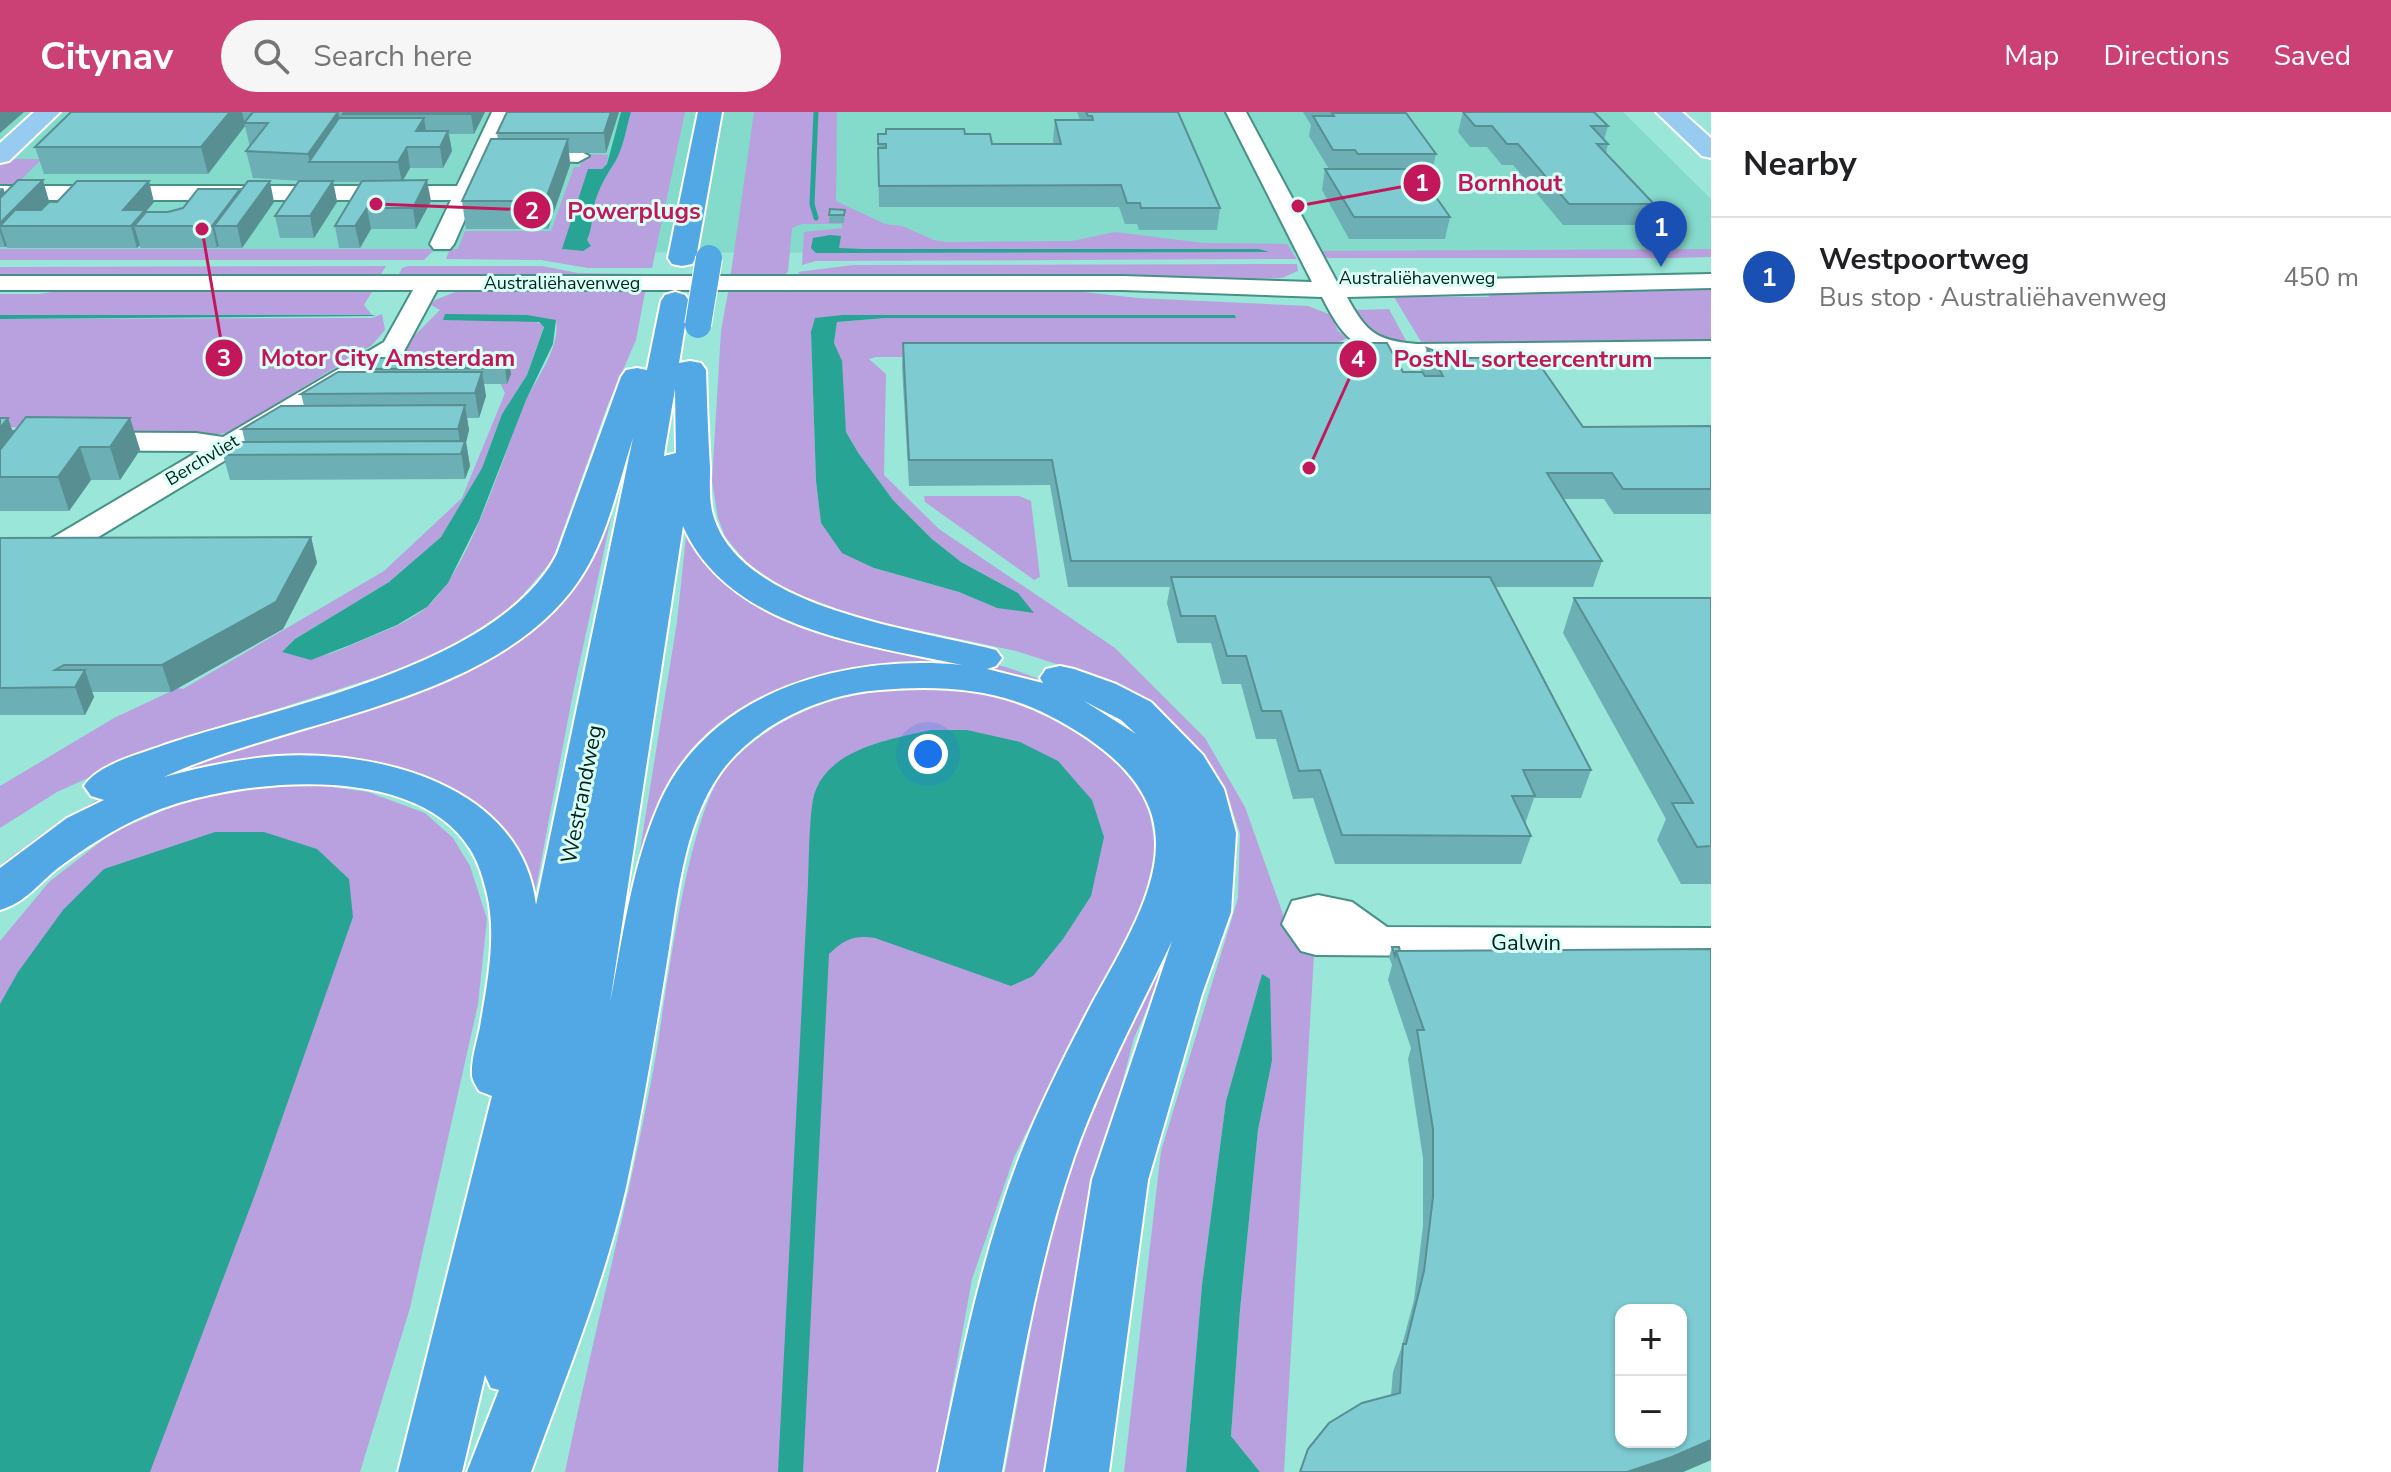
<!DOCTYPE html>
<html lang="en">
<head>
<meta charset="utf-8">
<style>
  body { margin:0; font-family:"Nunito Sans",sans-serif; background:#f6f6f6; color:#202124 }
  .controls { position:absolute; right:24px; bottom:24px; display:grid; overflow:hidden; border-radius:16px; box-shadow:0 2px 6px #0004 }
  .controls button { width:72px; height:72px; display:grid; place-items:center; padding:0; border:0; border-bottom:2px solid #e0e0e0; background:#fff; color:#202124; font:40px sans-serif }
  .you { position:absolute; left:928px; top:642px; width:28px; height:28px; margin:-20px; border:6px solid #fff; border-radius:50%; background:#1a73e8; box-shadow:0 0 0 12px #1a73e833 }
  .badge { display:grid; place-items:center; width:52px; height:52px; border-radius:50%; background:#cc4175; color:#fff; font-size:26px; font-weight:700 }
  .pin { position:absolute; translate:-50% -66px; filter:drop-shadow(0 2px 4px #0008) }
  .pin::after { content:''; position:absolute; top:42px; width:28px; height:24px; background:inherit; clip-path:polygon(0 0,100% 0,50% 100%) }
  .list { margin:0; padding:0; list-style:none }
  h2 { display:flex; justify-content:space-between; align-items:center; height:104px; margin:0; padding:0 32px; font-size:34px }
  h2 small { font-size:26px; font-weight:400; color:#757577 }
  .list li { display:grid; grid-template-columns:52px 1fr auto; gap:24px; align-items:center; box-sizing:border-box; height:120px; padding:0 32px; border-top:2px solid #e0e0e0 }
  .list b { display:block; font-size:30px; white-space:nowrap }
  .list p { margin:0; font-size:26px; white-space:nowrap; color:#757577 }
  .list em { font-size:26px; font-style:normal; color:#757577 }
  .icon { flex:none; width:44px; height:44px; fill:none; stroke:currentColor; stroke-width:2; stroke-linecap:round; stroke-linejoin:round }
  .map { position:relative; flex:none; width:1711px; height:1360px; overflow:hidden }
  header { display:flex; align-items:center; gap:48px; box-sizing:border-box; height:112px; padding:0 40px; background:#cc4175; color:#fff }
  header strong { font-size:38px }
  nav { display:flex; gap:44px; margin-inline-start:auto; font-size:28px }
  .search { width:560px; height:72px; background:#f6f6f6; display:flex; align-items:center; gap:20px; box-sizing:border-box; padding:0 28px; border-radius:44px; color:#757577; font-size:30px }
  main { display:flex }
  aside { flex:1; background:#fff }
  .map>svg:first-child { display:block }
  .built { fill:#84dacb }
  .green { fill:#b9a1df; fill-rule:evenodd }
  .water { fill:#27a494 }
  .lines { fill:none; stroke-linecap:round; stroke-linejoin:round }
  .stream { stroke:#27a494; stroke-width:5 }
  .minor-casing { stroke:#469185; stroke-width:4 }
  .major-casing { stroke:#fff; stroke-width:4 }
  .highway-casing { stroke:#fff; stroke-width:4 }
  .minor { fill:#fff; fill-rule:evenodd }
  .major { fill:#97cbef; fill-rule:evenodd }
  .highway { fill:#52a8e4; fill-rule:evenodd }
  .highway-bridge-casing { stroke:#fff; stroke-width:28; stroke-linecap:butt }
  .highway-bridge { stroke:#52a8e4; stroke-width:26 }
  .wall { fill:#6cafb5 }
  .shaded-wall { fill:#588f93 }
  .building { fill:#7eccd2; stroke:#588f93; stroke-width:2; fill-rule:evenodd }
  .labels { text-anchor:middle; stroke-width:6; stroke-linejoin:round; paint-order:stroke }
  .far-street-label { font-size:18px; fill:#01211c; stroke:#dafff7 }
  .street-label { font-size:22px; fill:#01211c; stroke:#dafff7 }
  .leader { fill:none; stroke:#c2185b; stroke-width:3 }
  .callout-dot { fill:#c2185b; stroke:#dafff7; stroke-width:3 }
  .mark-label { font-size:24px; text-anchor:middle; font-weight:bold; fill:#fff }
  .callout-label { font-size:24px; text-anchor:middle; font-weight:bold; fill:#c2185b; stroke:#dafff7; stroke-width:6; stroke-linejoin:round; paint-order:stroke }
</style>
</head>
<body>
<header>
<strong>Citynav</strong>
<div class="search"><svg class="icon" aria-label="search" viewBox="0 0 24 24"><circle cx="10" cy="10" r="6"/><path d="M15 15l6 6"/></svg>Search here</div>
<nav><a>Map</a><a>Directions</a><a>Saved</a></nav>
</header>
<main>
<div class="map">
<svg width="1711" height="1360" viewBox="0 0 1711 1360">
  <rect width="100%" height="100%" fill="#9ae6d8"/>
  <polygon class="built" points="0,0 1623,0 1711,87 1711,141 0,140"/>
  <g class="green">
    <path d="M631 0H685L652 156H588L541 148 446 147 450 137H458L465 119H551L574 55H580L584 42 608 43 607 52 581 79 563 137 583 139 591 133 587 128C594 113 591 99 597 84 602 70 608 61 615 50 624 35 626 16 631 0Z"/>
    <polygon points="754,0 837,0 836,89 885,112 902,114 934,128 946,130 1072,129 1115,120 1203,131 1287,132 1297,147 816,149 802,153 804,120 843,116 841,112 802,112 792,116 788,160 779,167 730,168"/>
    <polygon points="4,47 42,47 13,76 0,76 0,51"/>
    <polygon points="0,137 435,137 424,148 0,148"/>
    <polygon points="1711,137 1711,145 1675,146 1327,146 1320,139"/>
    <polygon points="1297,152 1298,159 1282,166 1241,167 805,168 798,160 853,153"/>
    <polygon points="386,154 378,167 0,166 0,155"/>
    <polygon points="408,154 542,154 578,161 648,162 647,168 397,166 402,156"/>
    <polygon points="1711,173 1711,234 1423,233 1394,185 1489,185 1487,181"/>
    <polygon points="85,175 374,176 364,193 372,203 0,203 0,182 39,182"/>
    <path d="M646 175 636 228 607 295 552 449 514 493 470 525 429 548 150 638 57 680 0 716V674L114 606 178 576 183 577 384 459 462 386 505 281 498 267 374 256 403 235 440 198 431 193 435 188 463 177ZM444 208H556C561 236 535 268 524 292 502 347 470 456 428 494 410 510 384 519 363 528 330 542 318 551 283 540L295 527 389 470 441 425 482 356 502 302 527 263 544 214 533 208Z"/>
    <path d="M729 175H1038L1138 186 1308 194 1331 203 1338 219 1347 226 1312 244 876 245 869 247 886 262 884 363 939 417 1115 536 1205 626 1245 695 1283 802V811L1314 842 1284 1360H1260L1231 1324 1240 1198 1258 1018 1272 949 1262 863 1226 989 1202 1173 1186 1360H1124L1161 1039 1238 786 1240 722 1225 675 1197 636 1161 598 1094 564 1016 539 860 506 788 479 748 452 725 425 718 406 712 369 721 219ZM843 203H1235L1236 206H886L837 210 834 231 846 320 859 342 893 388 932 427 961 450 1018 481 997 496 959 480 874 456 821 411 816 369 811 220Z"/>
    <polygon points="1389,197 1410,236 1372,224 1356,198"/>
    <polygon points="382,202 385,218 372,233 230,320 215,323 50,323 55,316 0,315 0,207 372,206"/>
    <polygon points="632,310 573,581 525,834 521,776 421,667 177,670 0,775 0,754 5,749 57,711 120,675 510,527"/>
    <polygon points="924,384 1019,384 1031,389 1040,465 1034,468 925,390"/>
    <polygon points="688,405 699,440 870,525 1006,555 1089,585 1152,629 1201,710 1170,847 1134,926 1104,1040 1056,1360 1005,1360 1041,1161 1074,1011 1187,752 1103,604 877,558 716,624 593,1027 677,510"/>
    <path d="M945 574 1001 581 1053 599 1126 651 1148 692 1156 739 1139 806 1086 901 1014 1045 972 1167 937 1360H565C592 1228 627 1097 652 965 666 895 685 697 730 651 791 589 862 576 945 574Z"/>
    <polygon points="280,673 326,674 368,680 425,701 453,726 470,754 487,807 478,892 410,1196 360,1360 0,1360 0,829 49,770 113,720 179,692 236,677"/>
  </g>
  <g class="water">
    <path d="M621 0H631C626 16 624 35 615 50 608 61 602 70 597 84 591 99 594 113 587 128L591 134 583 139 562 137 588 57H602L607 52Z"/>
    <polygon points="830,123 841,124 839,136 863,137 1259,137 1269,140 829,141 816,141 811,136 813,126"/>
    <polygon points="445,202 527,203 556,208 553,232 526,288 479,409 448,471 427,495 397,513 350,533 311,548 282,540 295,527 389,470 441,425 482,356 502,302 527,263 544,215 539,210 443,208"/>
    <polygon points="0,203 372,203 376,204 0,207"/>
    <polygon points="843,203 1235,203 1236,206 886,206 837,210 834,231 842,249 846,320 859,342 893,388 932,427 961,450 1018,481 1034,501 997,496 959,480 874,456 842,441 821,411 816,369 811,220 815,206"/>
    <path d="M931 618H967L1020 630 1058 649 1092 688 1104 725 1091 784 1063 827 1033 864 1011 874 875 826C854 823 845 827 829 842L803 1360H778L808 772C809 752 809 696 815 680 831 636 891 627 931 618Z"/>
    <polygon points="215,720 264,720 317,737 349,767 353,805 257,1077 150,1360 0,1360 0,892 18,860 63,798 104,757"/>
    <polygon points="1262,862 1270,867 1272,949 1258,1018 1240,1198 1231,1324 1260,1360 1186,1360 1202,1173 1226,989"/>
  </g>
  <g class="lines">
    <polyline class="stream" points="816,0 812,92 816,106"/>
    <g class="minor-casing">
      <g id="minor">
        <polygon points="492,0 512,0 454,132 450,137 434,137 430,132 451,88 0,88 0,74 457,74"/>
        <path d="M1226 0H1246L1337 170 1711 162V176L1347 185C1366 220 1376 229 1417 232L1711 229V245L1400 246C1353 237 1343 226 1322 185L1123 178H437L403 241 42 459 31 462 20 459 15 452 20 445 199 339 0 338V320L196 321 223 325 384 230 413 178H0V164H1123L1312 170Z"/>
        <polygon points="517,37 578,38 589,44 578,50 510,47 506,43 510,39"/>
        <polygon points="1318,783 1352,790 1387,815 1711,816 1711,846 1316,843 1301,839 1282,812 1292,789"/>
      </g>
    </g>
    <g class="major-casing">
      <g id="major">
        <polygon points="34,0 60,0 9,49 0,51 0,31"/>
        <polygon points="1656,0 1682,0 1711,26 1711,46 1702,44"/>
      </g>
    </g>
    <g class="highway-casing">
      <g id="highway">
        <polygon points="698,0 722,0 696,146 692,152 682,154 672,152 668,146"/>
        <path d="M675 180 685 183 689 189 679 251 690 249 701 251 706 258C707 291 708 323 710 356 710 369 709 386 712 399 735 497 915 517 996 538L1002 546 996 554 987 557 1043 571 1040 566 1046 557 1060 554 1074 557 1116 572 1151 590 1203 643 1224 677 1236 721 1231 800 1202 882 1148 1068 1109 1360H1045L1092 1068 1172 829C1138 900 1100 971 1074 1045 1039 1147 1021 1254 1002 1360H938C960 1253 981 1144 1021 1041 1040 993 1063 947 1087 901 1112 853 1157 786 1156 731 1156 670 1100 630 1050 604 997 576 939 573 880 578 822 582 756 612 721 660 682 714 677 792 666 855 654 928 642 1002 626 1075 604 1172 565 1266 531 1360H467L499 1278 491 1276 485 1263 462 1360H398L492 984 479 979C477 975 472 968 472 963 471 948 477 930 480 915 487 873 497 825 487 782 483 766 479 751 470 737 414 646 228 667 146 703 115 716 85 736 58 756 38 772 25 791 0 798V756L67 706 104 688 91 684 84 674C98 652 140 642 164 633 277 595 499 555 557 442L621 265 626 258 637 256 647 258 661 189 665 183ZM675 277 676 341 664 344 665 336ZM633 326 536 793C522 673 379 638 277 644 238 647 201 655 164 665 293 605 508 591 586 457 609 418 619 369 633 326ZM683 414C728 517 864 532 962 553 847 542 711 577 660 690 632 753 623 824 610 891ZM1084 589 1121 608 1136 622Z"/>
      </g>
    </g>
    <use href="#minor" class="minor"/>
    <use href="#major" class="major"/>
    <use href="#highway" class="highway"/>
    <g class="highway-bridge-casing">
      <polyline id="highway-bridge" points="698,213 709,146"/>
    </g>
    <use href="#highway-bridge" class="highway-bridge"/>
  </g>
  <g class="wall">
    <polygon points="71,0 485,0 474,22 449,22 452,39 443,56 410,56 403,68 431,89 416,117 371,117 360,136 339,136 335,114 361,70 333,70 337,90 314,126 280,126 275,104 302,69 253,66 246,39 250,35 245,14 208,62 44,62 35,35"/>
    <polygon points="619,0 606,41 569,41 570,53 548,117 466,117 462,89 498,27 497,21"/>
    <polygon points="1077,0 1178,0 1220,96 1217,118 1139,118 1137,112 1125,112 1119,95 879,95 878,22 965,22 992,32 1054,32 1053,28 1055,8 1080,8"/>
    <polygon points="1303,0 1389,0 1436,42 1431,63 1420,63 1450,105 1445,127 1349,127 1322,78 1325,57 1329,57 1309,24 1311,13"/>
    <polygon points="1463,0 1608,14 1604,28 1608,32 1606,41 1654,92 1648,113 1563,113 1513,53 1502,53 1487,35 1470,35 1458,20"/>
    <polygon points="0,76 3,76 5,81 49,89 40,98 154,90 145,100 168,100 240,79 274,90 242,136 219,136 219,134 217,136 140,136 140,133 137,136 7,136 7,134 5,135 0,135"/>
    <polygon points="830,97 845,98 844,111 829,111"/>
    <polygon points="903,231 1403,260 1421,260 1427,236 1450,244 1449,246 1583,315 1711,314 1711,402 1614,402 1604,387 1563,387 1602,449 1593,475 1495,475 1591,658 1581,686 1534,686 1525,712 1531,724 1521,752 1335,752 1313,686 1293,687 1276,627 1256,627 1241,572 1222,572 1211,531 1177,531 1167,491 1170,475 1068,475 1050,373 909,374 902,255"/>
    <polygon points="508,246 511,262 507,272 484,272 486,284 479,306 467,306 469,318 466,330 470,354 465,367 230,368 223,343 245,330 242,317 304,294 301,282 372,260 372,257"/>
    <polygon points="0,306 8,306 13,321 130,306 140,338 120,368 91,368 69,399 0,399"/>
    <polygon points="311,425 317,451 283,517 171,580 92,580 94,585 85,603 0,603 0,426"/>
    <polygon points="1574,486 1711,486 1711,772 1681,772 1657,728 1666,707 1563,521"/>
    <polygon points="1392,835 1400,839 1711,1348 1683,1360 1300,1360 1391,1284 1393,1260 1401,1237 1414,1188 1423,1114 1423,1046 1408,947 1411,936 1388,868 1392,853 1389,845"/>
  </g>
  <g class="shaded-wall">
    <polygon points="0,0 24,0 0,21"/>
    <polygon points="230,0 242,0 245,14 208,62 201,35"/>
    <polygon points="338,0 343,26 310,50 308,42"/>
    <polygon points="473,0 485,0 474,22 471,2"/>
    <polygon points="611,0 619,0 606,41 604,21"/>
    <polygon points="424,6 427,25 416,19"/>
    <polygon points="448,19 452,39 443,56 440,35"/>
    <polygon points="568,27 570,53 548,117 545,89"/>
    <polygon points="407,35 410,56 402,70 398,50"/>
    <polygon points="43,68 49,89 25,114 0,114 7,134 5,135 0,120 0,111"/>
    <polygon points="427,68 431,89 416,117 413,96"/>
    <polygon points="149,69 154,90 134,114 140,133 137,136 131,114 123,98"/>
    <polygon points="270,69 274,90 242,136 237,114"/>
    <polygon points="333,69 337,90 314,126 310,104"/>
    <polygon points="3,76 10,97 0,107 0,79"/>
    <polygon points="240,77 245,98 214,114 219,134 217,136 212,114"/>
    <polygon points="367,96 371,117 360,136 355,114"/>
    <polygon points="508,246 511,262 507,272 505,256"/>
    <polygon points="482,260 486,284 479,306 475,281"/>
    <polygon points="465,293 469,318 466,330 470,354 465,367 458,317"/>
    <polygon points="8,306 19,339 0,364 0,316"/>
    <polygon points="130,306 140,338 120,368 110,335"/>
    <polygon points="80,335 91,368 69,399 58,365"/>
    <polygon points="311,425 317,451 283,517 171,580 162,553"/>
    <polygon points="85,558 94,585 85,603 75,575"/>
    <polygon points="1711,1328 1711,1348 1683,1360 1627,1360"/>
  </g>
  <g class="building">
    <polygon points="71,0 230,0 201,35 35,35"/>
    <polygon points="253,0 338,0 308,42 246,39 268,11 244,11"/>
    <polygon points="344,0 473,0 471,2 343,2"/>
    <polygon points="507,0 611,0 604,21 497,21"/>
    <polygon points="1086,0 1178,0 1220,96 1141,96 1140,91 1127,91 1121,73 879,74 878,36 886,36 886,32 878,32 878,22 886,22 886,17 964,17 965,22 990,22 992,32 1061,32 1055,8 1093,8 1092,4 1088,4"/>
    <polygon points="1463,0 1594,0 1608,14 1591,14 1608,32 1597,32 1654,92 1569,92 1518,32 1507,32 1492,14 1475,14"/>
    <polygon points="1332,1 1406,1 1436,42 1358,42 1355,38 1333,38 1313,4 1334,4"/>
    <polygon points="339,6 424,6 416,19 448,19 440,35 407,35 398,50 309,50"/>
    <polygon points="491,27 568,27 545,89 462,89"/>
    <polygon points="1325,57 1416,57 1450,105 1354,105"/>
    <polygon points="18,68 43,68 0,111 0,86"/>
    <polygon points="427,68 413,96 367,96 355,114 335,114 362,69"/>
    <polygon points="77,69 149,69 123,98 145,98 131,114 0,114 15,98 41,98 49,90 57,90"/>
    <polygon points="248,69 270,69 237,114 214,114"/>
    <polygon points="299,69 333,69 310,104 275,104"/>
    <polygon points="198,77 240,77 212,114 134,114 146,100 168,100 183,96"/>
    <polygon points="830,97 845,98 844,103 829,103"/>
    <polygon points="903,231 1387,231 1403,260 1422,260 1425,264 1443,264 1427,236 1450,244 1447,246 1535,246 1583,315 1711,314 1711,377 1623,377 1612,361 1547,361 1602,449 1071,449 1052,348 909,348"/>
    <polygon points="377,246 508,246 505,256 372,257"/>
    <polygon points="338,260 482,260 475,281 301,282"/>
    <polygon points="465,293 458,317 242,317 281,294"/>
    <polygon points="26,305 130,306 110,335 80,335 58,365 0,365 0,338"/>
    <polygon points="0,306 8,306 0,316"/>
    <polygon points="465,329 461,342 223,343 230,330"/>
    <polygon points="311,425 276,490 162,553 64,553 55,558 85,558 75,575 0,576 0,426"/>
    <polygon points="1171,465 1490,465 1591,658 1523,658 1535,684 1512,684 1531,724 1342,723 1320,658 1299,659 1281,599 1262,599 1246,544 1227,544 1215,504 1181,504"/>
    <polygon points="1574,486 1711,486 1711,734 1697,735 1672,691 1693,691"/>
    <polygon points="1392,835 1399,835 1400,839 1396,839 1395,844"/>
    <path d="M1711 837V1328L1672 1345 1627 1360H1300L1308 1337 1329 1311 1362 1291 1400 1281 1403 1232H1406L1424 1159 1433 1085V1017L1417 918H1424L1396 839ZM1621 1198H1681V1330H1621Z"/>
  </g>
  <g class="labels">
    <g class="far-street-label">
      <text x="1417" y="172">Australiëhavenweg</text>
      <text x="562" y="177">Australiëhavenweg</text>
      <text transform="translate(202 348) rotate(-31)" y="6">Berchvliet</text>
    </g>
    <g class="street-label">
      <text transform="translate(581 682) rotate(-79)" y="8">Westrandweg</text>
      <text x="1526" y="838">Galwin</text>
    </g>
  </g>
  <path class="leader" d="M1298 94L1422 71M376 92L532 98M202 117L224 246M1309 356L1358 247"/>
  <g class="callout-dot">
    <circle cx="1298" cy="94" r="8"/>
    <circle cx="376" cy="92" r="8"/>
    <circle cx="202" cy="117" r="8"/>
    <circle cx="1309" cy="356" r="8"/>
    <circle cx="1422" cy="71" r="20"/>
    <circle cx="532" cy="98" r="20"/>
    <circle cx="224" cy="246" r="20"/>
    <circle cx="1358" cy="247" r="20"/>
  </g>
  <g class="mark-label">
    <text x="1422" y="79">1</text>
    <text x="532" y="107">2</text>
    <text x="224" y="254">3</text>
    <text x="1358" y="255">4</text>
  </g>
  <g class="callout-label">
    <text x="1510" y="79">Bornhout</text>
    <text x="634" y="107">Powerplugs</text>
    <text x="388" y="254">Motor City Amsterdam</text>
    <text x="1523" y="255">PostNL sorteercentrum</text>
  </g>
</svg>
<div class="controls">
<button>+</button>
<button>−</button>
</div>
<div class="you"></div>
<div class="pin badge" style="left:1661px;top:155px;background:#1a4fb4">1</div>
</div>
<aside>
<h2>Nearby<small></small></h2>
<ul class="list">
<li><span class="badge" style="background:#1a4fb4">1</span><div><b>Westpoortweg</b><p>Bus stop · Australiëhavenweg</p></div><em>450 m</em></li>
</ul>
</aside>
</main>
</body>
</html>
